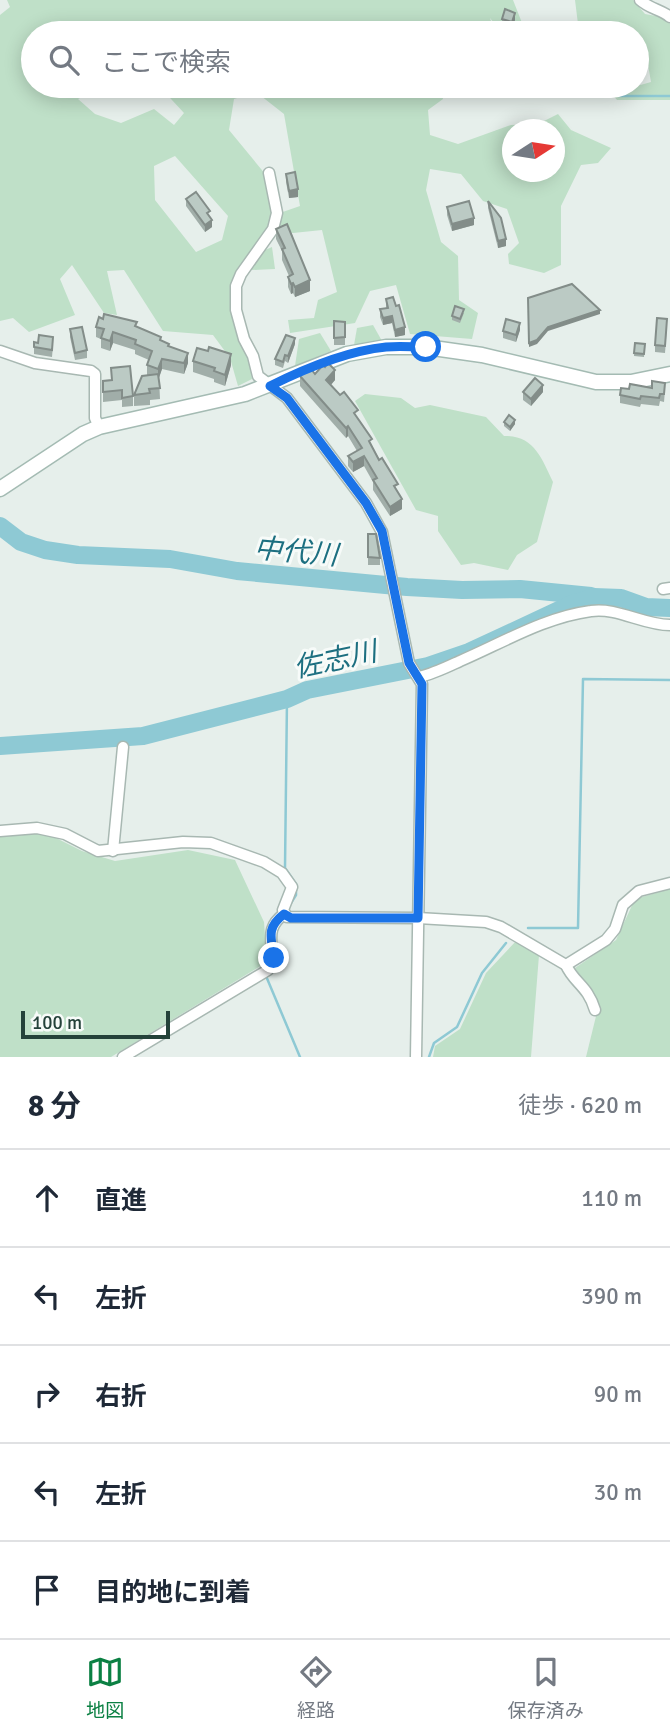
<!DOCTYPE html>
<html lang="ja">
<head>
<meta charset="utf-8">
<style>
  body { margin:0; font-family:Signika,"Noto Sans JP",sans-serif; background:#f2f2f3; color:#1f2937 }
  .compass { position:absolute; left:502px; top:119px; width:63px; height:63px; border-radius:50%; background:#fff; box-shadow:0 4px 18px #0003; rotate:78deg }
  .scale { position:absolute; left:21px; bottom:18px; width:149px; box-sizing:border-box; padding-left:7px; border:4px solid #24423a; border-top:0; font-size:19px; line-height:24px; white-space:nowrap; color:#24423a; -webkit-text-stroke:5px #f7fbf9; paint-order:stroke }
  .stop { position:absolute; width:21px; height:21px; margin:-16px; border:5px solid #1a73e8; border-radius:50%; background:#fff }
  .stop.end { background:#1a73e8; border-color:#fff; box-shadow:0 2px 7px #0008 }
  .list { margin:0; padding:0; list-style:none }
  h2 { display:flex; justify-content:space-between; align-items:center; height:91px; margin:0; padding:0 28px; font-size:30px }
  h2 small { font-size:23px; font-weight:400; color:#747a83 }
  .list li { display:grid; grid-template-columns:46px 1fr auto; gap:21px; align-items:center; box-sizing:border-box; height:98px; padding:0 28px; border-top:2px solid #e0e1e3 }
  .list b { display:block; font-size:26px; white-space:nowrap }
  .list em { font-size:23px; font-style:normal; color:#747a83 }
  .icon { flex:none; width:38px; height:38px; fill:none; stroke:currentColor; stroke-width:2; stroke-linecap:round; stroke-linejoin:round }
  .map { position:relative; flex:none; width:670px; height:1057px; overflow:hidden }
  .search { position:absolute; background:#fff; box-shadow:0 4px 18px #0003; left:21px; right:21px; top:21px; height:77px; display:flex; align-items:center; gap:18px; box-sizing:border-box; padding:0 24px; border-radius:38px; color:#747a83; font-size:26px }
  .sheet { height:581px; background:#fff }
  nav { display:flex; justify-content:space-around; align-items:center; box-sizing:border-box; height:98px; border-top:2px solid #e0e1e3; background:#fff; font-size:19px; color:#747a83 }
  nav a { display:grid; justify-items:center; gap:4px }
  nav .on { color:#0b8043 }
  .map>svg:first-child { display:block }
  .green { fill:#bfe0c8; fill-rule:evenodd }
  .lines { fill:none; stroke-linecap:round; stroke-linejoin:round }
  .stream { stroke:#8ec9d4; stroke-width:2.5 }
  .river { stroke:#8ec9d4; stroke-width:18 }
  .street-casing { stroke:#a8b8b2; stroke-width:13 }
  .secondary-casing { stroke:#a4bbb3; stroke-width:17 }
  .street { stroke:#fff; stroke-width:10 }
  .secondary { stroke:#fff; stroke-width:14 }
  .wall { fill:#a1aea9 }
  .shaded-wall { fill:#838d89 }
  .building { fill:#bbcac4; stroke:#838d89; stroke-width:2 }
  .route { stroke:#1a73e8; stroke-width:9 }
  .labels { text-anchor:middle; stroke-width:6; stroke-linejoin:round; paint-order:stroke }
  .water-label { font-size:28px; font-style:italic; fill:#1c6f80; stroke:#f7fbf9 }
</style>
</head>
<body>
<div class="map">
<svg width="670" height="1057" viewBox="0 0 670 1057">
  <rect width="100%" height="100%" fill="#e6efeb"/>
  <g class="green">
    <path d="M7 0H513L526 33C508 33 501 33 490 18L495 33H33V86H147L113 98 93 92 78 99 95 114 121 123 154 109 174 125 184 113 159 86H440L443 99 428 110 430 135 458 144 511 125 538 124 558 114 571 130 611 148 598 163 581 165 561 206V265L544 273 509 264 508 254 519 243 507 209 483 201 461 174 430 169 426 190 441 242 458 256 459 300 478 313 472 339 410 334 396 285 370 291 355 323 290 333 288 320 314 318 318 300 337 292 322 230 293 233 270 228C262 239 234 271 232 282 224 315 249 347 252 379L238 386 230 358 213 335 163 331 124 270 107 271 117 315 104 313 72 265 60 279 75 315 29 332 13 318 0 321V15L10 7ZM256 92 284 114 300 206 274 215 266 175 229 130 234 99ZM512 130H554V172H512ZM175 156 228 216 222 240 196 252 155 200 154 166Z"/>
    <polygon points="575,0 633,0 645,14 667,18 670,24 670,100 617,100 611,93 577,91 562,86 637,86 651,82 646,53 637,50 637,33 579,32"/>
    <polygon points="272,247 275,269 251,270 258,253"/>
    <polygon points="373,325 382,341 354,345 357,328"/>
    <polygon points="320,333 331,351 295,366 299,339"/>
    <path d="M365 394 401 398 415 408 430 405 486 417 504 436C534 435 542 459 553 482L537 542 517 555 508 570 474 563 461 565 438 531V516L416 510 355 401Z"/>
    <polygon points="46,833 82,851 115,861 188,850 235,860 264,922 267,962 111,1057 0,1057 0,837"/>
    <polygon points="670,889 670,1057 586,1057 599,1004 575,968 616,940 635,899"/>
    <polygon points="517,940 539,955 531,1057 433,1057 435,1046 460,1029 486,973"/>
  </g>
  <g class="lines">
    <g class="stream">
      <polyline points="570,86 575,88 608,89 619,96 670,96"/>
      <polyline points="287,699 285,868 296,884"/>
      <polyline points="291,903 296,895 296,890"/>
      <polyline points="528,928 578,928 583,679 670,680"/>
      <polyline points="266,976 300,1057"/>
      <polyline points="429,1057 434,1043 457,1027 482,973 506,943"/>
    </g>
    <g class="river">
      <polyline points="0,526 21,542 45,550 78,555 170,559 237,571 407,587 462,590 520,589 591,596"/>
      <polyline points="0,746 143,736 287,699 307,690 428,666 469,652 572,604 594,597 621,598 646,607 670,608"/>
    </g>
    <g class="street-casing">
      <g id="street">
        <path d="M640 0C650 9 660 9 670 17"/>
        <polyline points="269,173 277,213 273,229 241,274 236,286 236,310 244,339 253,356 258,376 287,398 366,503 382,532 409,663 422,684 416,1057"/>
        <polyline points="0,351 35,363 91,371 95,374 95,418 99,427"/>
        <polyline points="663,589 670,588"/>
        <path d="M419 677C433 674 447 667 460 661 502 643 545 617 591 611 617 607 643 625 670 625"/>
        <polyline points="0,831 37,828 65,834 98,851 183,842 211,843 264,862 282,873 292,887 283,910 287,917 418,918 486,922 501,927 566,965 606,940 615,929 623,905 639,891 670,883"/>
        <polyline points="113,851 123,747"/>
        <path d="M566 965C574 983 588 986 595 1010"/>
        <path d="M123 1057 268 970C279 947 260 932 284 914"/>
      </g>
    </g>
    <g class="secondary-casing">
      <polyline id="secondary" points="0,489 83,434 99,427 245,394 347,354 386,347 426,347 482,355 596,382 631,382 670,374"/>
    </g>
    <use href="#street" class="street"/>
    <use href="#secondary" class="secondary"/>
  </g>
  <g class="wall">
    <polygon points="502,19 515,20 512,30 502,26"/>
    <polygon points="286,174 298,197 289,198 286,182"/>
    <polygon points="186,199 210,217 212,227 205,232 186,206"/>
    <polygon points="488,201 506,246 498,248 488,208"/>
    <polygon points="447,207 474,225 452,231 447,215"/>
    <polygon points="276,229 310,291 295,297 293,293 291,294 288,287 288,277 289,276 282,260 282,251 276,239"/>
    <polygon points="386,299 405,335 395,337 392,323 383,325 380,317 380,309 386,308"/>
    <polygon points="464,313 460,323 452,320 452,316"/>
    <polygon points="334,321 345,322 345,345 334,345"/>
    <polygon points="667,326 665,353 655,352 655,345"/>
    <polygon points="96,327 137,327 161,340 188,363 184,374 162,369 159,378 160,399 150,400 150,405 134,406 134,395 147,375 147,365 149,360 135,354 135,350 113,343 110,351 101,348 101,339 96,337"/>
    <polygon points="70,329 87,350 87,358 75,360 70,337"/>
    <polygon points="520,330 516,342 503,338 503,331"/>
    <polygon points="635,343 645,344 644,357 634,356"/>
    <polygon points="295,344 288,363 285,361 283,368 275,365 275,359"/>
    <polygon points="53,345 52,357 34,354 34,347"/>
    <polygon points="193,361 231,365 225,386 214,382 214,379 193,372"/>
    <polygon points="111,368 133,396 133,406 122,407 122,400 103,402 103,381 111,380"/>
    <polygon points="315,374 335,380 331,385 358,419 372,446 398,492 402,509 390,516 373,490 373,482 364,466 353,472 348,466 348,456 357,451 348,436 346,438 300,386 300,376"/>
    <polygon points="665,390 664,402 660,401 659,406 641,404 640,407 620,403 620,395"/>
    <polygon points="523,392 543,392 531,406 523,400"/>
    <polygon points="504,422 515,424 510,431 504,426"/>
    <polygon points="368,534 380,558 380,565 368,565"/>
  </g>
  <g class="shaded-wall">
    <polygon points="515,13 515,20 512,30 512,22"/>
    <polygon points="298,189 298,197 289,198 289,191"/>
    <polygon points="474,218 474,225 452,231 452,224"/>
    <polygon points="212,220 212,227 205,232 205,225"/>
    <polygon points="506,239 506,246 498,248 498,241"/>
    <polygon points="310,280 310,291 295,297 295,287"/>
    <polygon points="293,283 293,293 291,294 291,284"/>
    <polygon points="600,310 600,314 548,331 537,344 529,347 529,343 548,327"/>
    <polygon points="392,316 392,323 383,325 383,318"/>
    <polygon points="520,323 520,330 516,342 516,335"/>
    <polygon points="405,327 405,335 395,337 395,330"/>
    <polygon points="113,332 113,343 110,351 110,341"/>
    <polygon points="295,338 295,344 288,363 288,356"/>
    <polygon points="188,353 188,363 184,374 184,363"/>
    <polygon points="231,354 231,365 225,386 225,375"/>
    <polygon points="162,359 162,369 158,380 158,369"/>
    <polygon points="335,370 335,380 326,390 326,380"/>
    <polygon points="543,385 543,392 531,406 531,399"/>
    <polygon points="515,420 515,424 510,431 510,427"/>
    <polygon points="348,426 348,436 346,438 346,428"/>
    <polygon points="364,456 364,466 353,472 353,462"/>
    <polygon points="402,499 402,509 390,516 390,507"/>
  </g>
  <g class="building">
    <polygon points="505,9 515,13 512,22 502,19"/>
    <polygon points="295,172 298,189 289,191 286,174"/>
    <polygon points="196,192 210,211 207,213 212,220 205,225 186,199"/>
    <polygon points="469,201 474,218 452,224 447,207"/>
    <polygon points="488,201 501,218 506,239 498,241"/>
    <polygon points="287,224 310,280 295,287 293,283 291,284 288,277 293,274 282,249 285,248 276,229"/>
    <polygon points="572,284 600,310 548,327 537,340 529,343 528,298"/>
    <polygon points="393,297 396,306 399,305 405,327 395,330 392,316 383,318 380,309 388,308 386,299"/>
    <polygon points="455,306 464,309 460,319 452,316"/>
    <polygon points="104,314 137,322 135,326 161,337 160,340 169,344 168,346 188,353 184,363 162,359 158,369 147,365 152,351 135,344 136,340 113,332 110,341 101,338 104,329 96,327 99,317 103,319"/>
    <polygon points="657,318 667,319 665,346 655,345"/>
    <polygon points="506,319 520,323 516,335 503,331"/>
    <polygon points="334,321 345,322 345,337 334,338"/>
    <polygon points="82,327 87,350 75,353 70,329"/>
    <polygon points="39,335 53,337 52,350 34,347 34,342 38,343"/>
    <polygon points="286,335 295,338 288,356 285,355 283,362 275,359"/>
    <polygon points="635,343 645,344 644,354 634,353"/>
    <polygon points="209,347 231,354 225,375 214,371 215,368 193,361 197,348 208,351"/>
    <polygon points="328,363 335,370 326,380 340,395 344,392 358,410 354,413 372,439 369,441 379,460 382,458 398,484 394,486 402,499 390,507 373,480 377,478 364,456 353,462 348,456 362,448 348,426 346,428 300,376 307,370 311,369 315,374 323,365 325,367"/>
    <polygon points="130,366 133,396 122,398 122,390 103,392 103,381 112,380 111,368"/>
    <polygon points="158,374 160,388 149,389 150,393 134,395 142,376"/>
    <polygon points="535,378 543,385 531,399 523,392"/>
    <polygon points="652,381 665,383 664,394 660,394 659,398 641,396 640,399 620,395 621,388 629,389 630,384 652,388"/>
    <polygon points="509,415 515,420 510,427 504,422"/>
    <polygon points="368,534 376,534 380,558 368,557"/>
  </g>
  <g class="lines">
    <path class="route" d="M274 958C271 937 266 928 284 914L291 918H418L422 684 409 663 382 531 366 503 287 398 270 386C306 368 346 351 386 347 399 346 413 347 426 347"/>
  </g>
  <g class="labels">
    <g class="water-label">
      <text transform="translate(296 551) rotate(5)" y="10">中代川</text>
      <text transform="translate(335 659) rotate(-12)" y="10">佐志川</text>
    </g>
  </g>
</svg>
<svg class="compass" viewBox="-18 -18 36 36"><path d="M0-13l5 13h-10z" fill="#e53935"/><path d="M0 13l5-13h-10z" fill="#747a83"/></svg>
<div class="scale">100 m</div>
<div class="stop" style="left:426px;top:347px"></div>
<div class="stop end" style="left:274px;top:958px"></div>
<div class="search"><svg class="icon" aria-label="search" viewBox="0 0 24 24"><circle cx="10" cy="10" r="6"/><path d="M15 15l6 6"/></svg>ここで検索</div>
</div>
<section class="sheet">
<h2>8 分<small>徒歩 · 620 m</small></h2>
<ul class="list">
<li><svg class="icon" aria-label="ahead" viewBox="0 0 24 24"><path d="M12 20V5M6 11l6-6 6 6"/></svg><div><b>直進</b></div><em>110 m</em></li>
<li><svg class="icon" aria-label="left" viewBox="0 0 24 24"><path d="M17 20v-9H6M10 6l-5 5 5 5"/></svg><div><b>左折</b></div><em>390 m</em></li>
<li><svg class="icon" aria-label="right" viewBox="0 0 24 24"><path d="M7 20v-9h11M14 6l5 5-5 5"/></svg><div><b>右折</b></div><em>90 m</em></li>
<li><svg class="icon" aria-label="left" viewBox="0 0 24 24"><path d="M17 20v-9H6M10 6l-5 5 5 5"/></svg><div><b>左折</b></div><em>30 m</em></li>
<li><svg class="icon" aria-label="arrive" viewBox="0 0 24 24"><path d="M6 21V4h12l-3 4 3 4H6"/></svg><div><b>目的地に到着</b></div></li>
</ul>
</section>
<nav>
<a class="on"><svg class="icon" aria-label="map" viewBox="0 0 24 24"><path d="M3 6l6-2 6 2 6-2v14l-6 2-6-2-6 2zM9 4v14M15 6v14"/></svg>地図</a>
<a><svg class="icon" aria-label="directions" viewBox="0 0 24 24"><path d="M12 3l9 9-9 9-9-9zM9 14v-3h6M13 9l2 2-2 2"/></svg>経路</a>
<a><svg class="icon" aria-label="saved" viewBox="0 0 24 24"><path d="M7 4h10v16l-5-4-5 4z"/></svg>保存済み</a>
</nav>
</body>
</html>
